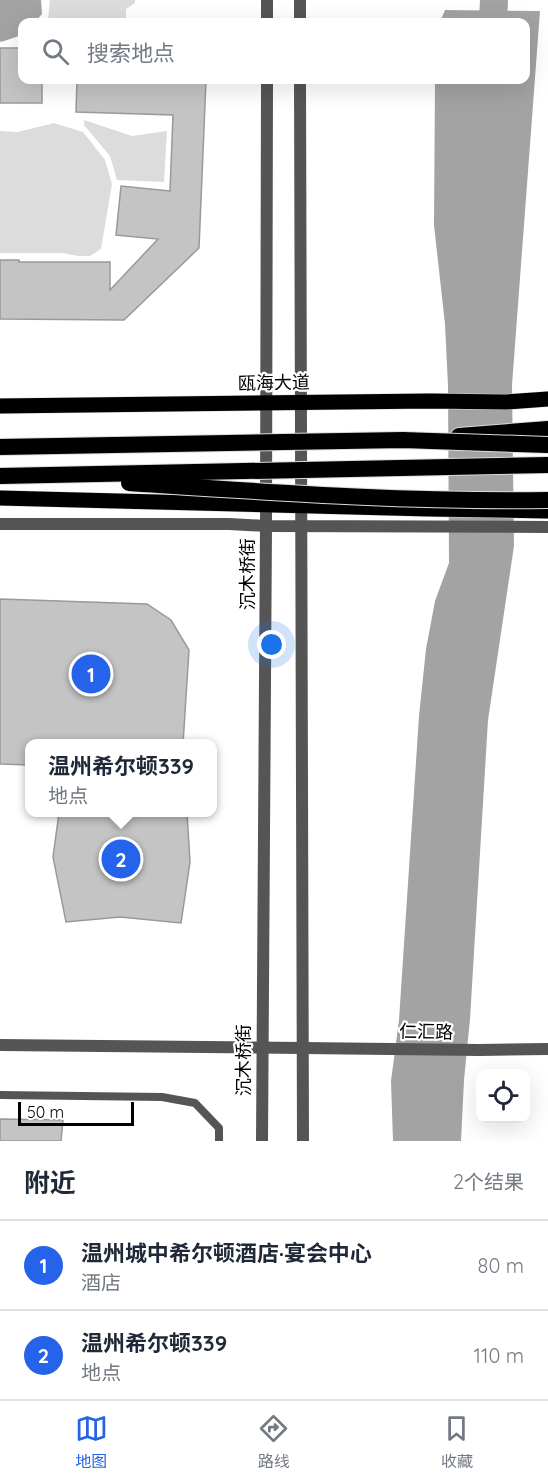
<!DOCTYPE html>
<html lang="zh">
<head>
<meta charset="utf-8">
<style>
  body { margin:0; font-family:Quicksand,"Noto Sans SC",sans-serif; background:#f6f6f7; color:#1f2937 }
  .controls { position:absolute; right:18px; bottom:18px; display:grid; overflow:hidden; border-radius:12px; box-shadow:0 6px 24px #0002 }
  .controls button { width:54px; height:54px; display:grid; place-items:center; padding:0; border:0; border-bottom:2px solid #e0e1e3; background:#fff; color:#1f2937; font:30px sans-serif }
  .scale { position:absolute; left:18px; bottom:15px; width:116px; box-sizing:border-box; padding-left:6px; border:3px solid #000; border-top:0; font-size:16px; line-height:21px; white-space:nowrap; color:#000; -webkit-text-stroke:4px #fff; paint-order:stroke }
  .you { position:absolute; left:272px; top:645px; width:21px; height:21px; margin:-15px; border:4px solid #fff; border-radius:50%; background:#1a73e8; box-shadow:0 0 0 9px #1a73e833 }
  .badge { display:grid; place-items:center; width:39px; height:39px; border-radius:50%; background:#2563eb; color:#fff; font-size:20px; font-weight:700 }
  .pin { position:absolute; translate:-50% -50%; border:3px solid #fff; box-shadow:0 2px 6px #0006 }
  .popup { position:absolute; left:25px; top:739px; width:192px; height:78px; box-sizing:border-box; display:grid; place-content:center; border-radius:12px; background:#fff; filter:drop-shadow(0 2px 4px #0005); font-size:20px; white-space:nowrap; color:#747a83 }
  .popup b { font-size:22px; color:#1f2937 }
  .popup::after { content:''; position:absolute; left:50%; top:100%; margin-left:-12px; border:12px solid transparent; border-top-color:#fff }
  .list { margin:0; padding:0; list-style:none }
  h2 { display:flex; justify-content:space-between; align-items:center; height:78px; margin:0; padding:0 24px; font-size:26px }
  h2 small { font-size:20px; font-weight:400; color:#747a83 }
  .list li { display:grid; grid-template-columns:39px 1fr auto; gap:18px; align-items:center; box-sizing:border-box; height:90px; padding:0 24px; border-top:2px solid #e0e1e3 }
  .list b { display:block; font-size:22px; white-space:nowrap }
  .list p { margin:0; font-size:20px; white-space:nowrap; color:#747a83 }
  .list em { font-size:20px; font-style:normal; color:#747a83 }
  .icon { flex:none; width:33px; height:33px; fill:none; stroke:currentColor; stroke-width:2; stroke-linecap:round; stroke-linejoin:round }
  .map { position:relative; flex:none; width:548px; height:1141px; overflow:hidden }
  .search { position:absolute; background:#fff; box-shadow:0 6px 24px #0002; left:18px; right:18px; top:18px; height:66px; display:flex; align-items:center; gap:15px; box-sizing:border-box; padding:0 21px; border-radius:12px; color:#747a83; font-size:22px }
  .sheet { height:258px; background:#fff }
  nav { display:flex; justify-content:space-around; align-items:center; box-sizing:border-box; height:84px; border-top:2px solid #e0e1e3; background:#fff; font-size:16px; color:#747a83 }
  nav a { display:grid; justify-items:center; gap:3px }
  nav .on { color:#2563eb }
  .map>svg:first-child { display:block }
  .green { fill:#dcdcdc }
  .water { fill:#a3a3a3 }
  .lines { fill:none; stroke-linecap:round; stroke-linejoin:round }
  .river { stroke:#a3a3a3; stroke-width:28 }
  .building { fill:#c4c4c4; stroke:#999; stroke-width:1.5 }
  .primary-casing { stroke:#dbdbdb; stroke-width:16 }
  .trunk-casing { stroke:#dbdbdb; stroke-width:18 }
  .service { stroke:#555; stroke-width:8 }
  .minor { stroke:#555; stroke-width:12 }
  .tertiary { stroke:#555; stroke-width:12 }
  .primary { stroke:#000; stroke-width:15 }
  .trunk { stroke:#000; stroke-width:16 }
  .trunk-bridge-casing { stroke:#dbdbdb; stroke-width:18; stroke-linecap:butt }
  .trunk-bridge { stroke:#000; stroke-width:16 }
  .labels { text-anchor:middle; stroke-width:4.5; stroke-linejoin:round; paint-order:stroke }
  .street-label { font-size:18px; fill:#000; stroke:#fff }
</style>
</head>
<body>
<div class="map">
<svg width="548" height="1141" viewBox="0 0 548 1141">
  <rect width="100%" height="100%" fill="#fff"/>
  <g class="green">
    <polygon points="50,0 135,0 135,3 126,9 126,19 133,22 50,22 48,20"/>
    <polygon points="84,120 132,136 167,131 164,182 117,180 110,156 84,125"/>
    <polygon points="54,123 83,132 105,160 112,184 101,249 90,256 78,256 62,253 0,253 0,131 18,132"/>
  </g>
  <g class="water">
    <polygon points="0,0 41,0 42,14 35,22 22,22 22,35 1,42 0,41"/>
    <polygon points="445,10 540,11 512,385 514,546 488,720 470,1019 464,1080 461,1141 393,1141 391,1081 399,1020 419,716 426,649 435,601 449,563 448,386 445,324 434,225 435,80 526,80 526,22 440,22"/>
  </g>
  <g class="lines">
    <polyline class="river" points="493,22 494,0"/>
  </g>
  <g class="building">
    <polygon points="0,48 22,48 22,80 42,80 42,103 0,103"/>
    <polygon points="77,80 206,80 199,248 124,320 0,319 0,260 19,260 19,262 110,262 110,290 158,239 116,235 121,186 170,191 173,115 76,112"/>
    <polygon points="0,599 147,604 171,620 189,650 183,744 30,744 30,765 0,764"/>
    <polygon points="59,813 187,813 190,862 181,923 120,917 66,922 53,857"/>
    <polygon points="0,1119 63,1120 61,1141 0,1141"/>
  </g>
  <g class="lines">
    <g class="primary-casing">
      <g id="primary">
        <polyline points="0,406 430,401 506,402 548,399"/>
        <polyline points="0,498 429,509 548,511"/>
      </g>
    </g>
    <g class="trunk-casing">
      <polyline id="trunk" points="459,436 548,429"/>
    </g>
    <polyline class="service" points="0,1095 162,1097 195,1103 219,1128 219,1141"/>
    <polyline class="minor" points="0,1045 303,1048"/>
    <g class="tertiary">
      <polyline points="300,0 300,22"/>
      <polyline points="267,22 267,0"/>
      <polyline points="300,80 303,1141"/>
      <polyline points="0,524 229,524 266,526 548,527"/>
      <polyline points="303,1048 479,1050 548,1049"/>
      <polyline points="262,1141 266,526 267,80"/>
    </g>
    <use href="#primary" class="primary"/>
    <use href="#trunk" class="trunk"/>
    <g class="trunk-bridge-casing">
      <g id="trunk-bridge">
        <polyline points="0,447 403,440 548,445"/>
        <polyline points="0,476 548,465"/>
        <path d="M129 483C269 492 408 502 548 500"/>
      </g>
    </g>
    <use href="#trunk-bridge" class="trunk-bridge"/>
  </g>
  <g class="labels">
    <g class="street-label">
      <text transform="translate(274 383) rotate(-1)" y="6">瓯海大道</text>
      <text transform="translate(248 574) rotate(-90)" y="6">沉木桥街</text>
      <text transform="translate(426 1032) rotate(1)" y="6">仁汇路</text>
      <text transform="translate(244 1060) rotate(-90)" y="6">沉木桥街</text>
    </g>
  </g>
</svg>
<div class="controls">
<button><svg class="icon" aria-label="locate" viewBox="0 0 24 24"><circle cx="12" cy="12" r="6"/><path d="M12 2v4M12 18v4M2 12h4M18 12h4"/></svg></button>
</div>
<div class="scale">50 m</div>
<div class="you"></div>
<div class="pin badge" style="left:91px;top:674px">1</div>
<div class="pin badge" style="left:121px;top:859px">2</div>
<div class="popup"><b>温州希尔顿339</b>地点</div>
<div class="search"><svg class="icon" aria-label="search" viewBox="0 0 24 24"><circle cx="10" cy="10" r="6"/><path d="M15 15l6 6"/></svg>搜索地点</div>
</div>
<section class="sheet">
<h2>附近<small>2个结果</small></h2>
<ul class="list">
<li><span class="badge">1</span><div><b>温州城中希尔顿酒店·宴会中心</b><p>酒店</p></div><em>80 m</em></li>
<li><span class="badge">2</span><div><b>温州希尔顿339</b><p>地点</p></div><em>110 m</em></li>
</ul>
</section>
<nav>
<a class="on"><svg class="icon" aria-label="map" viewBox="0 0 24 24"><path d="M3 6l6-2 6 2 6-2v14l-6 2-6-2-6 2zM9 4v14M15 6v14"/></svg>地图</a>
<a><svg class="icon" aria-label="directions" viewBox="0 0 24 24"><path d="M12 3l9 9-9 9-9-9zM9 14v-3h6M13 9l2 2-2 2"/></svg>路线</a>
<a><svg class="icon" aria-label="saved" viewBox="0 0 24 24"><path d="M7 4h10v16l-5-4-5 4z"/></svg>收藏</a>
</nav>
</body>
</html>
